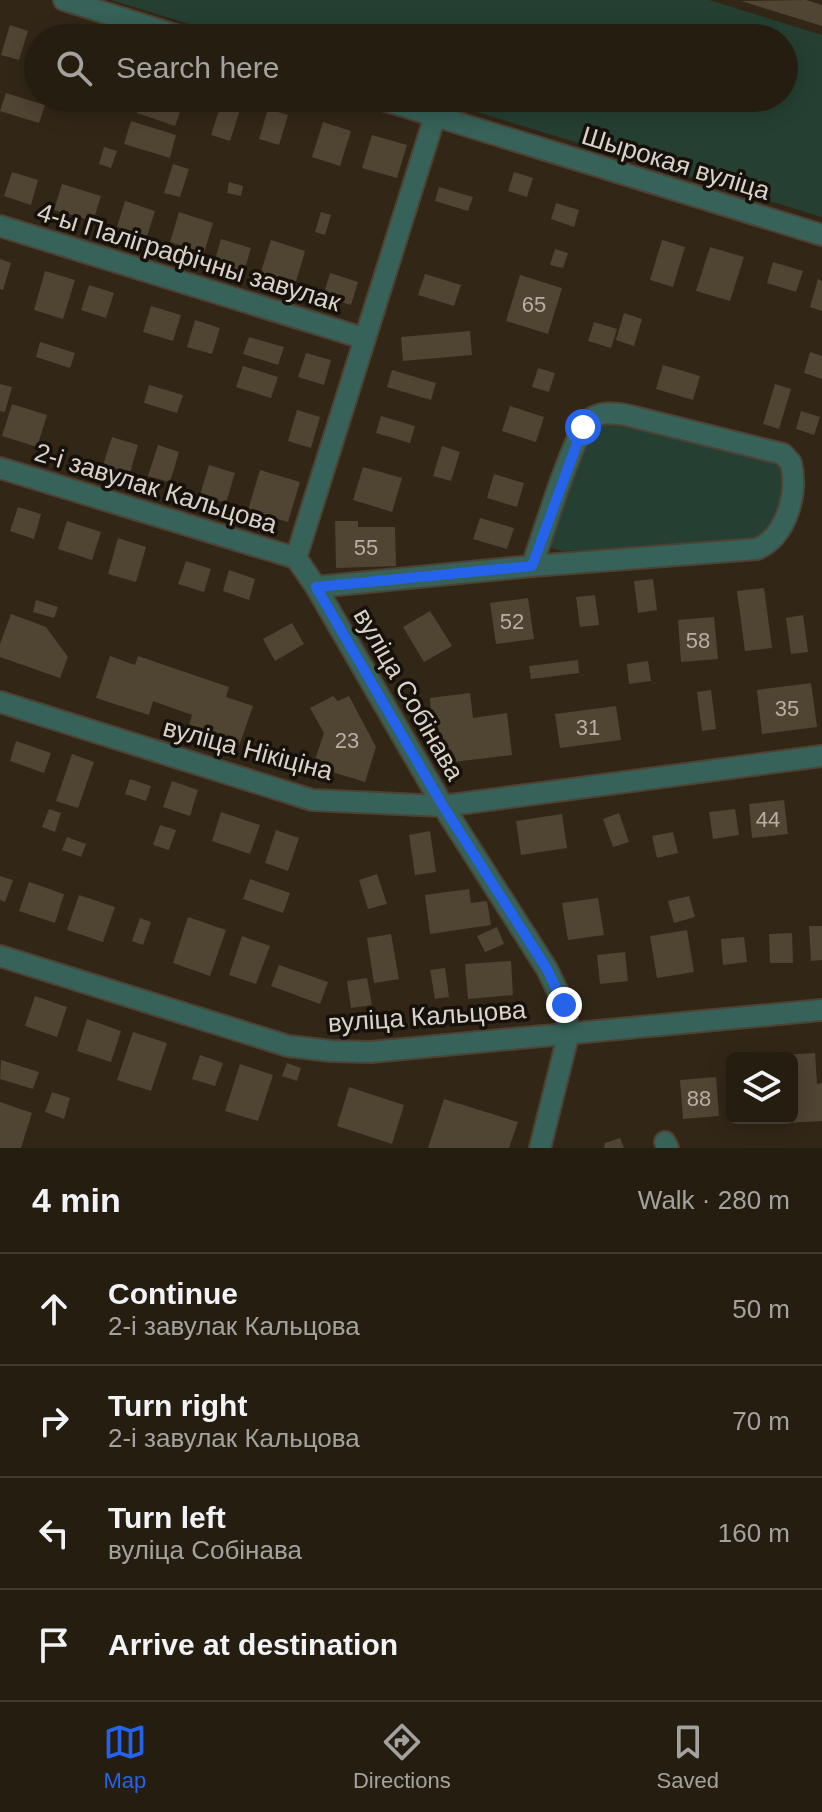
<!DOCTYPE html>
<html lang="en">
<head>
<meta charset="utf-8">
<style>
  body { margin:0; font-family:Arial,sans-serif; background:#322a1f; color:#f1f3f6 }
  .controls { position:absolute; right:24px; bottom:24px; display:grid; overflow:hidden; border-radius:12px; box-shadow:0 4px 20px #0003 }
  .controls button { width:72px; height:72px; display:grid; place-items:center; padding:0; border:0; border-bottom:2px solid #423b31; background:#261d11; color:#f1f3f6; font:40px sans-serif }
  .stop { position:absolute; width:24px; height:24px; margin:-18px; border:6px solid #2563eb; border-radius:50%; background:#fff }
  .stop.end { background:#2563eb; border-color:#fff; box-shadow:0 2px 8px #0008 }
  .list { margin:0; padding:0; list-style:none }
  h2 { display:flex; justify-content:space-between; align-items:center; height:104px; margin:0; padding:0 32px; font-size:34px }
  h2 small { font-size:26px; font-weight:400; color:#a4a29f }
  .list li { display:grid; grid-template-columns:52px 1fr auto; gap:24px; align-items:center; box-sizing:border-box; height:112px; padding:0 32px; border-top:2px solid #423b31 }
  .list b { display:block; font-size:30px; white-space:nowrap }
  .list p { margin:0; font-size:26px; white-space:nowrap; color:#a4a29f }
  .list em { font-size:26px; font-style:normal; color:#a4a29f }
  .icon { flex:none; width:44px; height:44px; fill:none; stroke:currentColor; stroke-width:2; stroke-linecap:round; stroke-linejoin:round }
  .map { position:relative; flex:none; width:822px; height:1148px; overflow:hidden }
  .search { position:absolute; background:#261d11; box-shadow:0 4px 20px #0003; left:24px; right:24px; top:24px; height:88px; display:flex; align-items:center; gap:20px; box-sizing:border-box; padding:0 28px; border-radius:44px; color:#a4a29f; font-size:30px }
  .sheet { height:552px; background:#261d11 }
  nav { display:flex; justify-content:space-around; align-items:center; box-sizing:border-box; height:112px; border-top:2px solid #423b31; background:#261d11; font-size:22px; color:#a4a29f }
  nav a { display:grid; justify-items:center; gap:4px }
  nav .on { color:#2563eb }
  .map>svg:first-child { display:block }
  .green { fill:#254033 }
  .building { fill:#504433 }
  .lines { fill:none; stroke-linecap:round; stroke-linejoin:round }
  .minor-casing { stroke:#4d4233; stroke-width:24 }
  .minor { stroke:#376259; stroke-width:20 }
  .route { stroke:#2563eb; stroke-width:10 }
  .labels { text-anchor:middle; stroke-width:7; stroke-linejoin:round; paint-order:stroke }
  .number-label { font-size:22px; fill:#b8aea3 }
  .street-label { font-size:26px; fill:#dad2c8; stroke:#16110a }
</style>
</head>
<body>
<div class="map">
<svg width="822" height="1148" viewBox="0 0 822 1148">
  <rect width="100%" height="100%" fill="#322717"/>
  <g class="green">
    <polygon points="111,0 709,0 822,35 822,217 431,98 784,98 784,38 235,38"/>
    <path d="M611 423 779 464C786 481 781 516 769 530 765 535 757 538 751 541L562 551 552 548 550 545 586 436 596 426Z"/>
  </g>
  <g class="building">
    <polygon points="806,0 822,5 822,26 741,1"/>
    <polygon points="10,25 28,31 19,60 1,55"/>
    <polygon points="6,93 45,105 39,123 0,111"/>
    <polygon points="141,98 185,98 175,126 137,113"/>
    <polygon points="223,98 243,100 230,141 211,135"/>
    <polygon points="268,109 288,115 279,145 259,139"/>
    <polygon points="131,121 176,135 170,158 124,144"/>
    <polygon points="323,122 351,131 340,166 312,157"/>
    <polygon points="372,135 407,145 397,178 362,168"/>
    <polygon points="104,147 117,151 111,168 99,164"/>
    <polygon points="173,164 189,169 180,197 164,193"/>
    <polygon points="12,172 38,180 31,205 4,196"/>
    <polygon points="514,172 533,178 527,197 508,191"/>
    <polygon points="229,182 243,186 241,196 227,193"/>
    <polygon points="62,184 101,196 93,221 54,210"/>
    <polygon points="439,187 473,197 468,211 435,201"/>
    <polygon points="125,201 155,211 147,236 117,227"/>
    <polygon points="556,203 579,210 574,227 551,219"/>
    <polygon points="179,212 213,223 204,253 170,242"/>
    <polygon points="321,212 331,215 325,235 315,232"/>
    <polygon points="221,239 251,248 244,272 214,263"/>
    <polygon points="271,240 305,251 293,292 258,281"/>
    <polygon points="662,240 685,247 673,287 650,280"/>
    <polygon points="710,247 744,257 730,301 696,291"/>
    <polygon points="555,249 568,253 563,268 550,265"/>
    <polygon points="0,259 11,263 3,290 0,289"/>
    <polygon points="773,262 803,271 796,292 767,283"/>
    <polygon points="45,271 75,280 63,319 34,310"/>
    <polygon points="330,273 358,282 351,305 323,297"/>
    <polygon points="425,274 461,285 454,306 418,295"/>
    <polygon points="520,275 562,288 548,334 506,321"/>
    <polygon points="818,279 822,281 822,311 810,307"/>
    <polygon points="89,285 114,293 106,318 81,310"/>
    <polygon points="151,306 181,315 173,341 143,332"/>
    <polygon points="624,313 642,319 634,346 616,340"/>
    <polygon points="195,320 220,328 212,354 187,347"/>
    <polygon points="594,322 617,329 611,348 588,341"/>
    <polygon points="470,331 472,355 403,361 401,337"/>
    <polygon points="249,337 284,347 278,365 243,354"/>
    <polygon points="40,342 75,353 70,368 36,357"/>
    <polygon points="810,352 822,356 822,379 804,373"/>
    <polygon points="306,353 331,360 324,385 298,377"/>
    <polygon points="663,365 700,376 693,400 656,389"/>
    <polygon points="243,366 278,377 271,398 236,387"/>
    <polygon points="538,368 555,373 549,392 532,387"/>
    <polygon points="392,370 436,383 431,400 387,387"/>
    <polygon points="0,384 12,387 5,412 0,411"/>
    <polygon points="775,384 791,389 779,429 763,424"/>
    <polygon points="149,385 183,395 177,413 144,403"/>
    <polygon points="12,404 47,415 37,447 2,436"/>
    <polygon points="510,406 544,417 536,442 502,431"/>
    <polygon points="297,410 320,417 311,448 288,441"/>
    <polygon points="801,411 820,417 814,435 796,429"/>
    <polygon points="381,416 415,426 410,443 376,433"/>
    <polygon points="112,437 138,445 130,473 103,465"/>
    <polygon points="158,445 179,452 170,482 148,476"/>
    <polygon points="442,446 460,452 451,481 433,476"/>
    <polygon points="209,465 235,473 226,503 200,495"/>
    <polygon points="363,467 402,478 392,512 353,500"/>
    <polygon points="260,470 300,482 288,522 248,510"/>
    <polygon points="494,474 524,483 517,507 487,498"/>
    <polygon points="18,507 41,514 34,539 10,531"/>
    <polygon points="480,518 514,528 507,549 473,539"/>
    <polygon points="67,521 101,532 92,560 58,549"/>
    <polygon points="335,521 358,521 358,527 395,527 396,566 336,568"/>
    <polygon points="118,538 146,547 136,582 108,574"/>
    <polygon points="186,561 211,569 204,592 178,584"/>
    <polygon points="229,570 255,579 249,600 223,591"/>
    <polygon points="653,579 657,610 638,613 634,581"/>
    <polygon points="764,588 772,648 745,651 737,591"/>
    <polygon points="595,595 599,625 580,627 576,597"/>
    <polygon points="528,598 534,639 496,644 490,603"/>
    <polygon points="36,600 58,607 54,618 33,612"/>
    <polygon points="430,611 452,646 424,662 403,627"/>
    <polygon points="11,614 46,627 68,657 60,678 0,657 0,644"/>
    <polygon points="803,615 808,652 791,654 786,618"/>
    <polygon points="714,617 718,659 681,662 678,620"/>
    <polygon points="292,623 304,644 275,661 263,639"/>
    <polygon points="110,656 135,665 138,656 229,687 226,697 253,706 239,746 188,728 192,715 153,701 149,715 96,698"/>
    <polygon points="578,660 579,673 531,679 529,666"/>
    <polygon points="648,661 651,681 629,684 627,664"/>
    <polygon points="811,683 817,727 762,734 757,690"/>
    <polygon points="711,690 716,729 702,731 697,692"/>
    <polygon points="470,693 473,718 507,713 512,755 453,762 432,729 430,698"/>
    <polygon points="333,696 338,701 349,696 376,747 365,782 313,766 324,733 310,708"/>
    <polygon points="616,706 621,740 560,748 555,714"/>
    <polygon points="16,741 51,753 44,773 10,761"/>
    <polygon points="72,754 94,762 78,808 56,801"/>
    <polygon points="130,779 151,786 146,801 125,794"/>
    <polygon points="172,781 198,790 190,816 163,807"/>
    <polygon points="784,800 788,834 752,838 749,804"/>
    <polygon points="49,809 61,813 55,832 42,827"/>
    <polygon points="735,809 739,835 713,839 709,812"/>
    <polygon points="221,812 260,825 250,854 212,841"/>
    <polygon points="619,813 629,842 613,847 603,819"/>
    <polygon points="562,814 567,848 521,855 516,821"/>
    <polygon points="160,825 176,830 169,850 153,845"/>
    <polygon points="276,830 299,838 288,871 265,863"/>
    <polygon points="430,831 436,872 415,875 409,835"/>
    <polygon points="673,832 678,853 657,858 652,836"/>
    <polygon points="67,837 86,844 81,857 62,850"/>
    <polygon points="377,874 387,904 368,909 359,880"/>
    <polygon points="0,876 13,880 5,902 0,900"/>
    <polygon points="250,879 290,893 283,913 243,899"/>
    <polygon points="29,882 64,894 55,923 19,911"/>
    <polygon points="469,889 471,903 487,901 491,925 430,934 425,895"/>
    <polygon points="79,895 115,907 103,942 67,930"/>
    <polygon points="689,896 695,917 674,923 668,901"/>
    <polygon points="598,898 604,935 568,940 562,903"/>
    <polygon points="188,917 226,930 210,976 173,963"/>
    <polygon points="140,918 151,922 143,945 132,941"/>
    <polygon points="809,926 822,926 822,960 811,961"/>
    <polygon points="497,927 504,944 485,952 477,936"/>
    <polygon points="687,930 694,972 657,978 650,936"/>
    <polygon points="792,933 793,963 770,963 769,934"/>
    <polygon points="391,934 399,979 374,983 367,938"/>
    <polygon points="242,936 270,946 256,984 229,975"/>
    <polygon points="744,937 747,962 723,965 721,939"/>
    <polygon points="625,952 628,981 600,984 597,955"/>
    <polygon points="511,961 513,995 468,999 465,964"/>
    <polygon points="279,965 328,982 320,1004 271,986"/>
    <polygon points="445,968 449,997 435,999 430,970"/>
    <polygon points="367,978 372,1005 351,1008 347,981"/>
    <polygon points="35,996 67,1007 57,1037 25,1026"/>
    <polygon points="87,1019 121,1031 111,1062 77,1051"/>
    <polygon points="133,1032 167,1043 151,1091 117,1080"/>
    <polygon points="815,1053 817,1084 822,1083 822,1121 788,1123 788,1118 792,1118 792,1058 784,1058 784,1055"/>
    <polygon points="200,1055 223,1063 215,1086 192,1079"/>
    <polygon points="1,1060 39,1072 33,1089 0,1079"/>
    <polygon points="287,1063 301,1068 297,1081 282,1076"/>
    <polygon points="240,1064 273,1075 258,1121 225,1111"/>
    <polygon points="726,1074 732,1074 732,1119 728,1119"/>
    <polygon points="716,1077 719,1116 683,1119 680,1080"/>
    <polygon points="349,1087 404,1105 392,1144 337,1126"/>
    <polygon points="52,1092 70,1098 64,1119 45,1112"/>
    <polygon points="444,1099 518,1122 509,1148 428,1148"/>
    <polygon points="0,1102 32,1113 21,1148 0,1148"/>
    <polygon points="620,1138 624,1148 604,1148 605,1143"/>
  </g>
  <g class="lines">
    <g class="minor-casing">
      <g id="minor">
        <polyline points="64,0 185,38"/>
        <polyline points="377,98 822,235"/>
        <polyline points="435,116 296,558 316,587 443,806 547,969 564,1005 569,1032 540,1148"/>
        <polyline points="0,226 363,338"/>
        <polyline points="0,468 296,558"/>
        <path d="M316 587 532 566 757 549C787 536 798 493 791 463L783 454 626 415C613 413 600 411 589 420 574 432 541 541 532 566"/>
        <polyline points="0,702 312,800 443,806 822,756"/>
        <polyline points="0,956 288,1046 331,1051 371,1052 822,1010"/>
        <polyline points="665,1142 668,1148"/>
      </g>
    </g>
    <use href="#minor" class="minor"/>
  </g>
  <g class="lines">
    <polyline class="route" points="564,1005 547,969 443,806 316,587 532,566 583,427"/>
  </g>
  <g class="labels">
    <g class="number-label">
      <text x="534" y="312">65</text>
      <text x="366" y="555">55</text>
      <text x="512" y="629">52</text>
      <text x="698" y="648">58</text>
      <text x="787" y="716">35</text>
      <text x="588" y="735">31</text>
      <text x="347" y="748">23</text>
      <text x="768" y="827">44</text>
      <text x="699" y="1106">88</text>
    </g>
    <g class="street-label">
      <text transform="translate(676 163) rotate(17)" y="9">Шырокая вуліца</text>
      <text transform="translate(189 257) rotate(17)" y="9">4-ы Паліграфічны завулак</text>
      <text transform="translate(156 488) rotate(17)" y="9">2-і завулак Кальцова</text>
      <text transform="translate(409 694) rotate(60)" y="9">вуліца Собінава</text>
      <text transform="translate(248 749) rotate(15)" y="9">вуліца Нікіціна</text>
      <text transform="translate(427 1016) rotate(-4)" y="9">вуліца Кальцова</text>
    </g>
  </g>
</svg>
<div class="controls">
<button><svg class="icon" aria-label="layers" viewBox="0 0 24 24"><path d="M12 4l9 5-9 5-9-5zM3 14l9 5 9-5"/></svg></button>
</div>
<div class="stop" style="left:583px;top:427px"></div>
<div class="stop end" style="left:564px;top:1005px"></div>
<div class="search"><svg class="icon" aria-label="search" viewBox="0 0 24 24"><circle cx="10" cy="10" r="6"/><path d="M15 15l6 6"/></svg>Search here</div>
</div>
<section class="sheet">
<h2>4 min<small>Walk · 280 m</small></h2>
<ul class="list">
<li><svg class="icon" aria-label="ahead" viewBox="0 0 24 24"><path d="M12 20V5M6 11l6-6 6 6"/></svg><div><b>Continue</b><p>2-і завулак Кальцова</p></div><em>50 m</em></li>
<li><svg class="icon" aria-label="right" viewBox="0 0 24 24"><path d="M7 20v-9h11M14 6l5 5-5 5"/></svg><div><b>Turn right</b><p>2-і завулак Кальцова</p></div><em>70 m</em></li>
<li><svg class="icon" aria-label="left" viewBox="0 0 24 24"><path d="M17 20v-9H6M10 6l-5 5 5 5"/></svg><div><b>Turn left</b><p>вуліца Собінава</p></div><em>160 m</em></li>
<li><svg class="icon" aria-label="arrive" viewBox="0 0 24 24"><path d="M6 21V4h12l-3 4 3 4H6"/></svg><div><b>Arrive at destination</b></div></li>
</ul>
</section>
<nav>
<a class="on"><svg class="icon" aria-label="map" viewBox="0 0 24 24"><path d="M3 6l6-2 6 2 6-2v14l-6 2-6-2-6 2zM9 4v14M15 6v14"/></svg>Map</a>
<a><svg class="icon" aria-label="directions" viewBox="0 0 24 24"><path d="M12 3l9 9-9 9-9-9zM9 14v-3h6M13 9l2 2-2 2"/></svg>Directions</a>
<a><svg class="icon" aria-label="saved" viewBox="0 0 24 24"><path d="M7 4h10v16l-5-4-5 4z"/></svg>Saved</a>
</nav>
</body>
</html>
